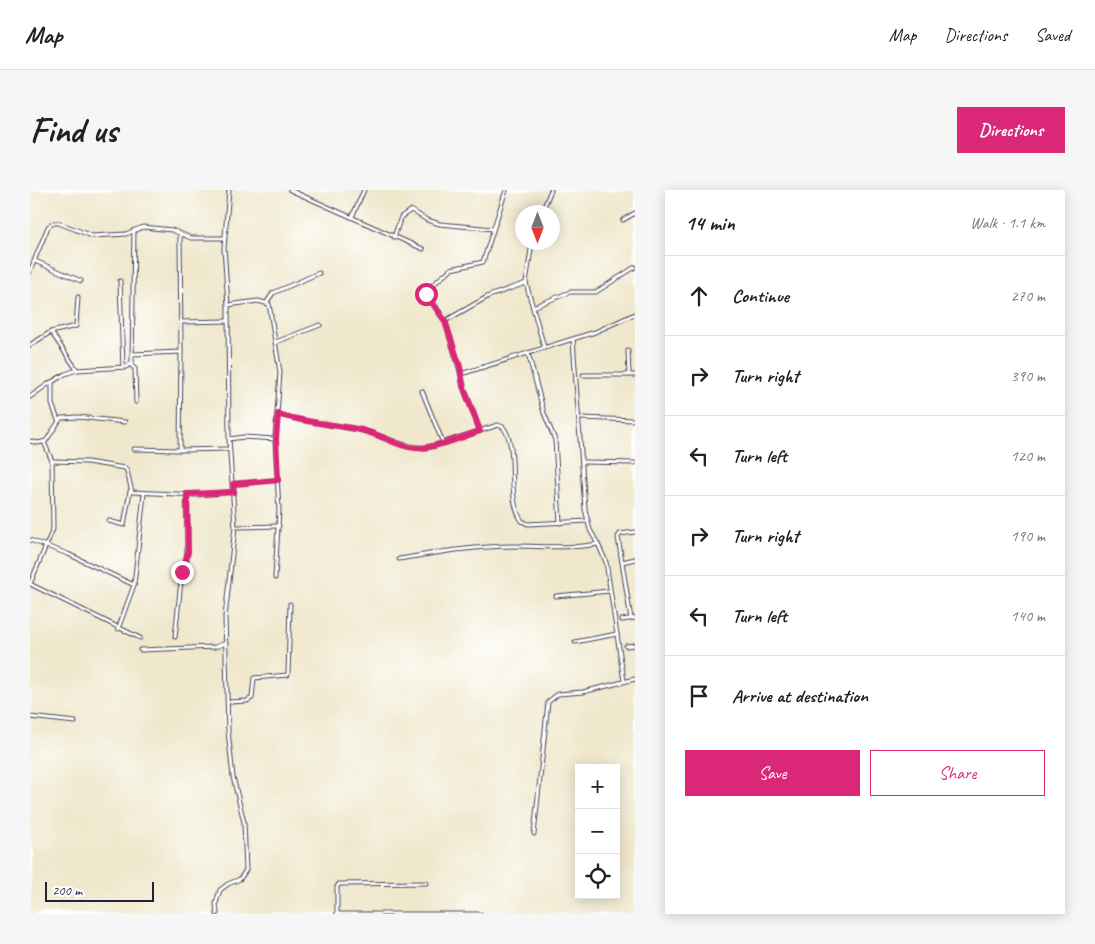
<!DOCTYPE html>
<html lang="en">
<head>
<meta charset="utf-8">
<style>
  body { margin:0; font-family:Caveat,sans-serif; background:#f6f6f6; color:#222 }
  .controls { position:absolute; right:15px; bottom:15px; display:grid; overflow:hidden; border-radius:0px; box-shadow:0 2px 12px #0003 }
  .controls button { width:45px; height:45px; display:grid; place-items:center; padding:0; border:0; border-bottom:1px solid #e0e0e0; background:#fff; color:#222; font:25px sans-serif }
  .compass { position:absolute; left:485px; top:15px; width:45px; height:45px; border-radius:50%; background:#fff; box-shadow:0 2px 12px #0003; rotate:180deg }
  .scale { position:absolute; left:15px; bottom:12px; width:109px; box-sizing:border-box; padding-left:5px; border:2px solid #22223b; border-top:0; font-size:14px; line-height:18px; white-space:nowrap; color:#22223b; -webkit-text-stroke:4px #fff; paint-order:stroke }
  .stop { position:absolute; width:15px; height:15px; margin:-11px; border:4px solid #db2777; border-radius:50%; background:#fff }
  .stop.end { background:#db2777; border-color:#fff; box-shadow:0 1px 5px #0008 }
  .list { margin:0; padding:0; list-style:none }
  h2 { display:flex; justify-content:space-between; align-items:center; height:65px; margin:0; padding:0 20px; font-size:21px }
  h2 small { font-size:16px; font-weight:400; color:#767676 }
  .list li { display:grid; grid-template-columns:32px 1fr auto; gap:15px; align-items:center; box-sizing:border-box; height:80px; padding:0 20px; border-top:1px solid #e0e0e0 }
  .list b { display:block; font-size:19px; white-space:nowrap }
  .list em { font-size:16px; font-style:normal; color:#767676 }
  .actions { display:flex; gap:10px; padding:15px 20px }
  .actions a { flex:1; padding:11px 0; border:1px solid #db2777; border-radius:0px; text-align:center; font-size:18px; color:#db2777 }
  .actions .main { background:#db2777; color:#fff }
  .icon { flex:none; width:28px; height:28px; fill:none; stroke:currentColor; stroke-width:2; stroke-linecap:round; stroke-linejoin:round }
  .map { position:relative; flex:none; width:605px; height:724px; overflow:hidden; border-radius:0px }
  header { display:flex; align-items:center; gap:30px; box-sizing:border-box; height:70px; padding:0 25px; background:#fff; border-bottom:1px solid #e0e0e0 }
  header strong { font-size:24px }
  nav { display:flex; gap:28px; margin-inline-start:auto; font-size:18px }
  .intro { display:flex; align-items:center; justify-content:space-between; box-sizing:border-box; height:120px; padding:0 30px }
  h1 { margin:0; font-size:35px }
  .button { padding:12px 22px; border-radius:0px; background:#db2777; color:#fff; font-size:18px; font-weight:700 }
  main { display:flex; gap:30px; padding:0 30px }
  aside { flex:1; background:#fff; border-radius:0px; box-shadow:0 2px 12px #0003 }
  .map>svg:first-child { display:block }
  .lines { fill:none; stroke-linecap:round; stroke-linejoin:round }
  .minor-casing { stroke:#414051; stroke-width:5 }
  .minor { stroke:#fff; stroke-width:3 }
  .route { stroke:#db2777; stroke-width:6 }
</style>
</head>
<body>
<header>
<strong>Map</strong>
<nav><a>Map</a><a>Directions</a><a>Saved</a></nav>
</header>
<div class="intro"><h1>Find us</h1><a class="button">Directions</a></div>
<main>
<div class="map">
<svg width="605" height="724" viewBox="0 0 605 724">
  <rect width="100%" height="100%" fill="#fff"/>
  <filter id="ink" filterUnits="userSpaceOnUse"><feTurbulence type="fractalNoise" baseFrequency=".02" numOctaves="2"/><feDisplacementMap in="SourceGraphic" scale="10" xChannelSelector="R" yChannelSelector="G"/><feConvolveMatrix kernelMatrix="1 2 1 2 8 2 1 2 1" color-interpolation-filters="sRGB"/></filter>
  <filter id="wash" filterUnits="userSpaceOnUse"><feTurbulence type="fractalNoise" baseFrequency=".0096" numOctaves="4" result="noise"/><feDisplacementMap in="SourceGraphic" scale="20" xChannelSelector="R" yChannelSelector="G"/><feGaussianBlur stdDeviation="1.12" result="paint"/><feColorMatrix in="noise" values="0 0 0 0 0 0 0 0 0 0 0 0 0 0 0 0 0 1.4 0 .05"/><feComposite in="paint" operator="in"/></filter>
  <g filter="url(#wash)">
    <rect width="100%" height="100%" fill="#f0e8cd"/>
  </g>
  <g filter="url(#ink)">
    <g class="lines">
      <g class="minor-casing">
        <g id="minor">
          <polyline points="260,0 393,59"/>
          <polyline points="512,22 521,0"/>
          <polyline points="322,27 334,0"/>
          <polyline points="593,30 605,23"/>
          <polyline points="364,47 371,27 381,20 397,30 410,34 463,39"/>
          <polyline points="502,52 496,93 514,157"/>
          <polyline points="5,71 51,91"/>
          <polyline points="0,81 18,37 23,33 29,33 62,46 96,44 113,37 142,40 161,48 194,48"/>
          <polyline points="90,91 93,178"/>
          <polyline points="237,112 243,103 289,83"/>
          <polyline points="198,115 228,111 239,114 250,182 247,224"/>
          <polyline points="503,117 540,102 566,102 605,77"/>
          <polyline points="415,131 459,106 496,93"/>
          <polyline points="151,132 198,131"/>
          <polyline points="21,142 47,180"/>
          <polyline points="543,150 555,319 560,340 568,354"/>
          <polyline points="246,152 290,135"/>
          <polyline points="0,155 21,142 46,136 48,107"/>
          <polyline points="598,161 599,185"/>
          <polyline points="151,162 150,260 199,259"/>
          <polyline points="498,163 514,223 525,250 530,333"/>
          <polyline points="102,164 151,162 150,44"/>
          <polyline points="101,175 105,179 106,212"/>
          <polyline points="431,184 415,131 396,101 421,79 453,72 476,0"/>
          <polyline points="553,185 605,185"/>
          <polyline points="392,201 413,253"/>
          <polyline points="0,207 21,192"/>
          <polyline points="550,228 605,230"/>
          <polyline points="28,230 22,214 22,192 35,184 47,180 96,177 102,173 104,40"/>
          <polyline points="450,241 435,200 431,184 565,142 605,124"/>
          <polyline points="199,249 214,247 245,249"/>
          <polyline points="0,251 8,253 16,251 31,228 48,227 95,232"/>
          <polyline points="14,252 22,271 23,339 0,394 110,448"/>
          <polyline points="104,259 150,260"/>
          <polyline points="22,271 57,272 95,278 97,281 102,302 168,305 204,302"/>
          <polyline points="553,272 605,273"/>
          <polyline points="203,294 248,290"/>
          <polyline points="79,331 94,335 100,301"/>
          <polyline points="205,337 249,336"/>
          <polyline points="0,350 38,364 104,395"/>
          <path d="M369 369C406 363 445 356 483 356 512 356 540 359 568 354L576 372 594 491"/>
          <polyline points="592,372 605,369"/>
          <path d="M245 388 249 320 245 249 247 224C274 233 303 234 330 240 355 245 374 260 400 257L468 235 473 237C490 258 475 308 492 331L498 334 558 331"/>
          <polyline points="526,406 580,401"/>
          <polyline points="601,429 588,347 590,344 605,342"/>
          <polyline points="592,430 605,428"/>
          <polyline points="88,439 104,395 114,304"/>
          <polyline points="145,447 152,382 157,369 157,304"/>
          <polyline points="545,452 587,444"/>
          <polyline points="596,456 605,455"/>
          <polyline points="110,460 185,457 196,453"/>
          <polyline points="199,512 217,511 222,508 224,488 258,485 260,414"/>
          <polyline points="0,527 45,532"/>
          <polyline points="504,644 518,512 528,504 553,502 605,489"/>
          <polyline points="307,723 307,697 309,694 396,693"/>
          <polyline points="187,724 186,713 190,700 198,694 210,689 216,680 214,632 203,587 198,541 195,427 205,337 199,249 198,115 194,58 199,0"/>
          <polyline points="307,724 450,724"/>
        </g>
      </g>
      <use href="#minor" class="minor"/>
    </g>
  </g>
  <g class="lines" filter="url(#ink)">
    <path class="route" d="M152 382 158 362 157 304 204 302 203 294 248 290 246 249 248 224C275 233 304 234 331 240 351 244 370 259 390 258 410 257 431 247 450 241L433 196 430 177 415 131 396 104"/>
  </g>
</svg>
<div class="controls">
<button>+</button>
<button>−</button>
<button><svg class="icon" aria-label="locate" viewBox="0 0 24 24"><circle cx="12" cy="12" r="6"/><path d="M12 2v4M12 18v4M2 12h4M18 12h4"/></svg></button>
</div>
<svg class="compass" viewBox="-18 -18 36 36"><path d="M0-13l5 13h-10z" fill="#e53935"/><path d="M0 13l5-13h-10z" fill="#767676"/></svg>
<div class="scale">200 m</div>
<div class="stop" style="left:396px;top:104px"></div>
<div class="stop end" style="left:152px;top:382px"></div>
</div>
<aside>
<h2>14 min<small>Walk · 1.1 km</small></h2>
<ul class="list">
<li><svg class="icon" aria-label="ahead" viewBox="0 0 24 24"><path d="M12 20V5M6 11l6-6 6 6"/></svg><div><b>Continue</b></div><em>270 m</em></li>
<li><svg class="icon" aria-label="right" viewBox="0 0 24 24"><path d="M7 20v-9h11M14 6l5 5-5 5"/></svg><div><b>Turn right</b></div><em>390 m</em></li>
<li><svg class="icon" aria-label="left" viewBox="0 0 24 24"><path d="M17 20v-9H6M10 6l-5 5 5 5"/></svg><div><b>Turn left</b></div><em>120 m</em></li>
<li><svg class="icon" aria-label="right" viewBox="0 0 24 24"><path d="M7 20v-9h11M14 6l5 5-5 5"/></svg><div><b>Turn right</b></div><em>190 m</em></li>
<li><svg class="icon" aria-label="left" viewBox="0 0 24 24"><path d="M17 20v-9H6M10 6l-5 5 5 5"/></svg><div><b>Turn left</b></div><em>140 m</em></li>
<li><svg class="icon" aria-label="arrive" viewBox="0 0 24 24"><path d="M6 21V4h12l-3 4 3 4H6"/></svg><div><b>Arrive at destination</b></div></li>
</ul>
<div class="actions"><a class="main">Save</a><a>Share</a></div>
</aside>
</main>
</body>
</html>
